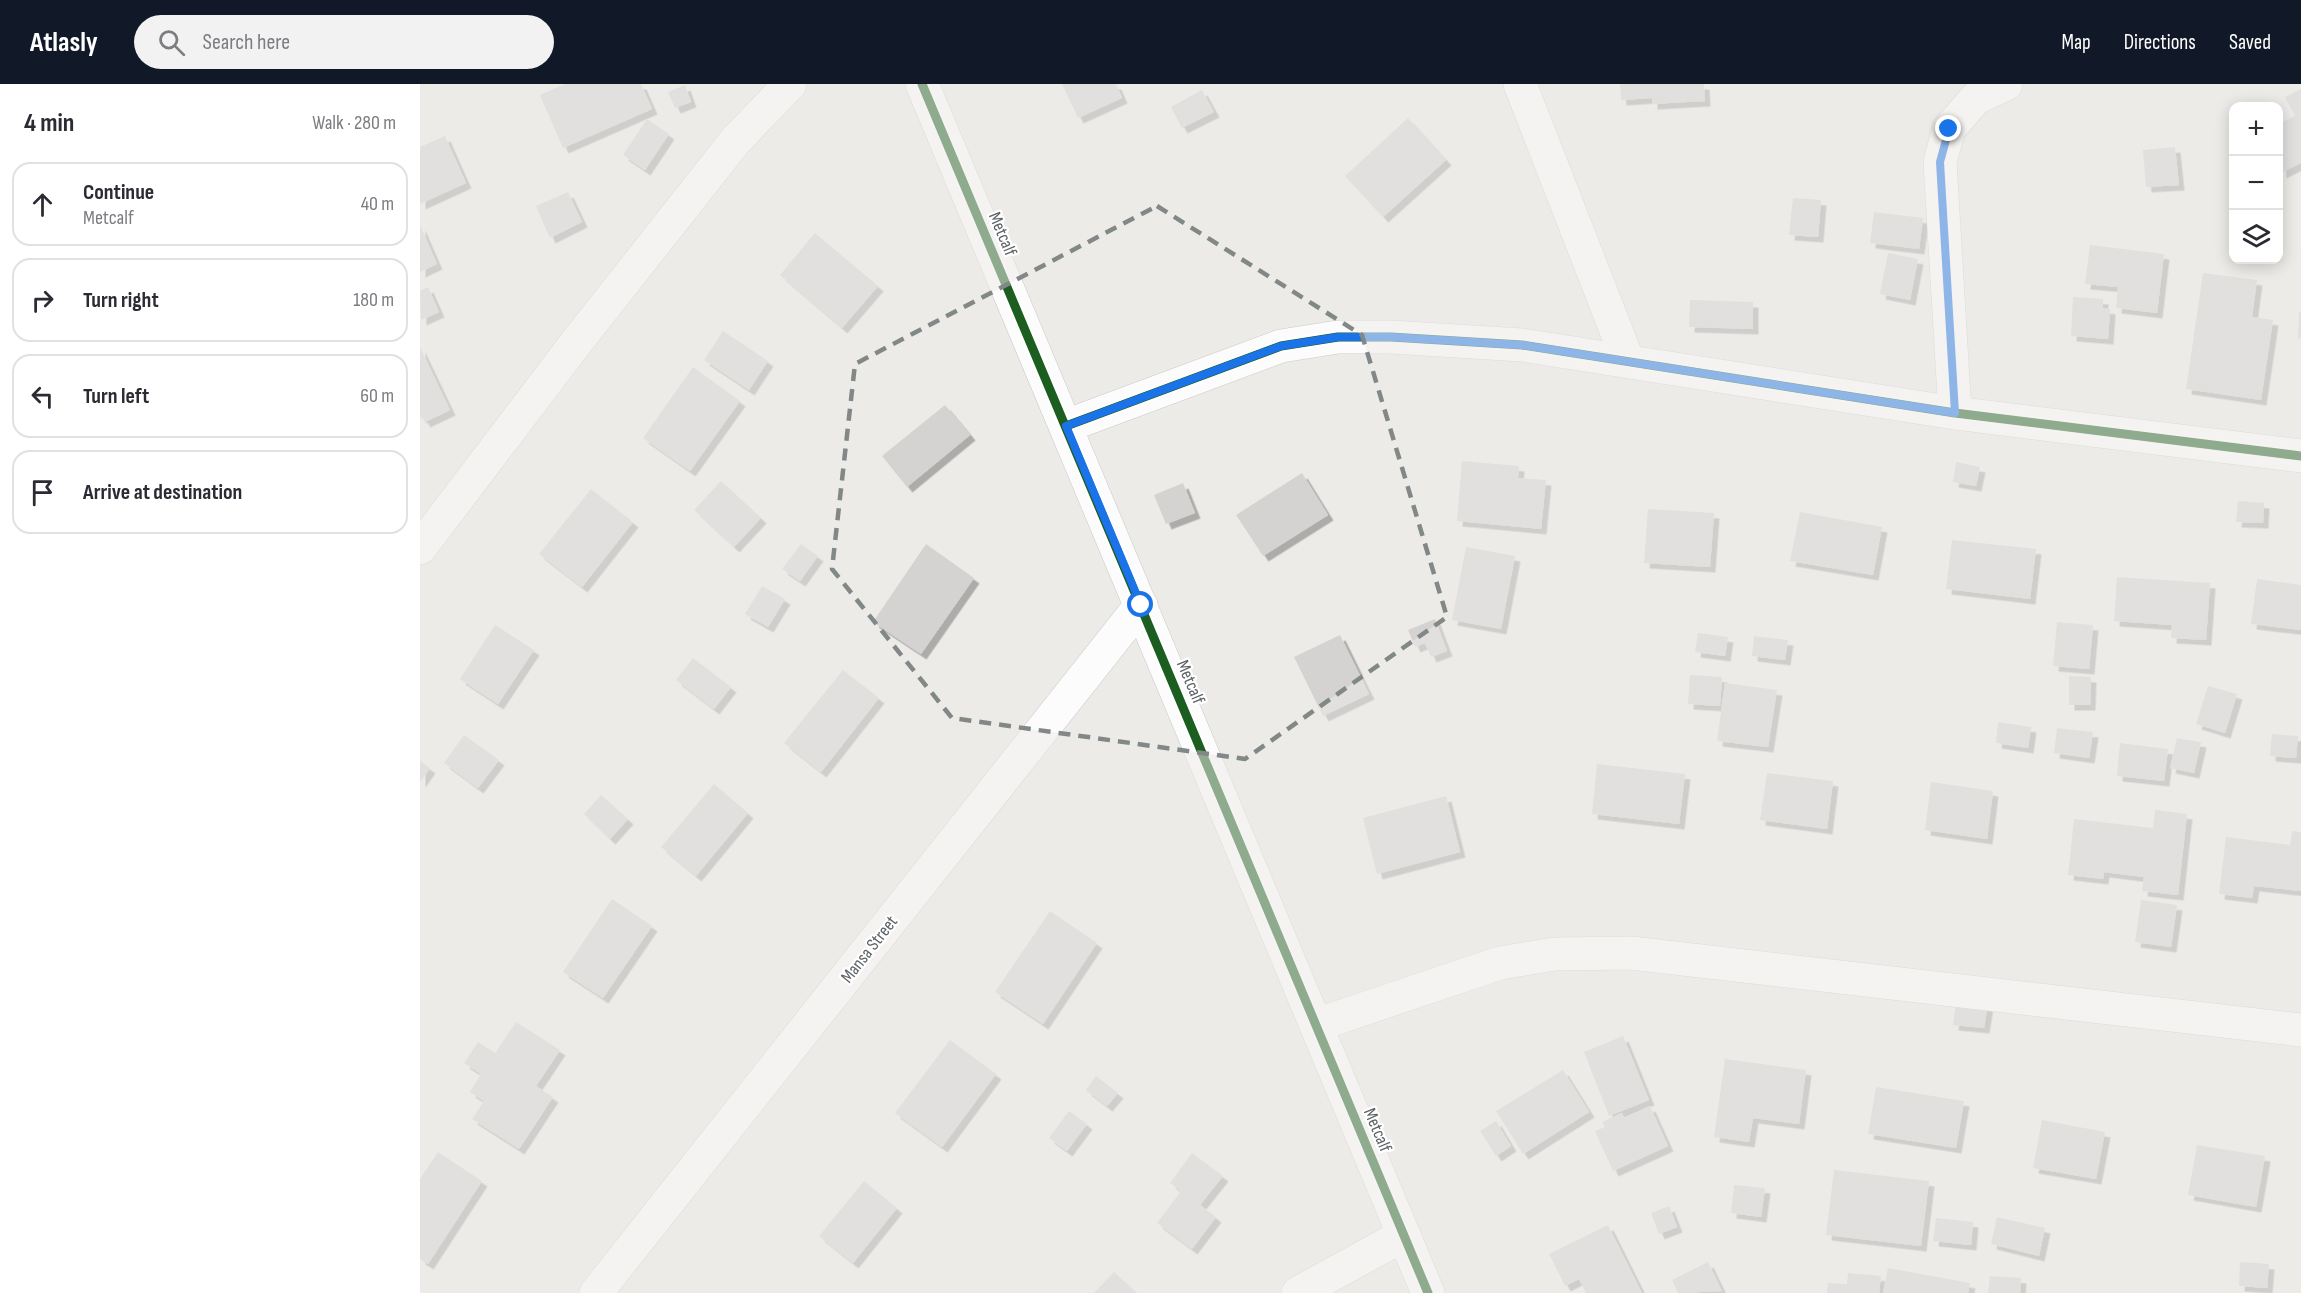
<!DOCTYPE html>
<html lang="en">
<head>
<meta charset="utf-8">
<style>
  body { margin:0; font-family:"Sofia Sans Condensed",sans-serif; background:#f2f2f3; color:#2b2b33 }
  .controls { position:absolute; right:18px; top:18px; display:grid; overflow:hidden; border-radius:12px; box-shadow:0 3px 15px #0003 }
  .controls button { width:54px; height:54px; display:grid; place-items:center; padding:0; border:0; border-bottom:2px solid #e1e1e2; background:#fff; color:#2b2b33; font:30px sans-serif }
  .stop { position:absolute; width:18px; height:18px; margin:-14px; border:4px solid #1a73e8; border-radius:50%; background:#fff }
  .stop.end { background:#1a73e8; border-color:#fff; box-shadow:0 2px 6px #0008 }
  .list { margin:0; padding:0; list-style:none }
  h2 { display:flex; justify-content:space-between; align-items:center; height:78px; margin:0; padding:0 24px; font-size:26px }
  h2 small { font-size:20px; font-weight:400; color:#7c7c81 }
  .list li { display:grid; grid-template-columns:39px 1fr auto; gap:18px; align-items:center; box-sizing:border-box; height:84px; margin:0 12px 12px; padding:0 12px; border:2px solid #e1e1e2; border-radius:18px }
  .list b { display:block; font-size:22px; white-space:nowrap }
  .list p { margin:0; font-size:20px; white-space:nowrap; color:#7c7c81 }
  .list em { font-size:20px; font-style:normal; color:#7c7c81 }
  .icon { flex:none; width:33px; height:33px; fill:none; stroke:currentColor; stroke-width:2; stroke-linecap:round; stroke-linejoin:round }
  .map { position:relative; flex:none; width:1881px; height:1209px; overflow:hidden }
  header { display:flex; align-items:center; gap:36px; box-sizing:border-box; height:84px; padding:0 30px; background:#111827; color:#fff }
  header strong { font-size:28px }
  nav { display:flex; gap:33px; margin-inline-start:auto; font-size:21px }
  .search { width:420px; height:54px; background:#f2f2f3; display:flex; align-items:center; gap:15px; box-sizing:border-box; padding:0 21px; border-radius:33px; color:#7c7c81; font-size:22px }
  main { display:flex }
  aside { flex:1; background:#fff }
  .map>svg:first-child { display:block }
  .building { fill:#d5d3d2; filter:url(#shadow) }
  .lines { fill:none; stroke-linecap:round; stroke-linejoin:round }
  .minor-casing { stroke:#c8c9c9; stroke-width:34 }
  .minor { stroke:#fcfcfc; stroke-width:33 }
  .cycleway-casing { stroke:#fff; stroke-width:13 }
  .cycleway { stroke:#1b5e20; stroke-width:9 }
  .route { stroke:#1a73e8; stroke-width:8 }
  .marked { fill:none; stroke:#828788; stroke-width:4.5; stroke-dasharray:12 8; stroke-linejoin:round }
  .labels { text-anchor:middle; stroke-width:4.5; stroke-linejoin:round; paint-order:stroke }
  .street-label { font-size:18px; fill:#5d6366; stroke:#fff }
</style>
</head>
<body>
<header>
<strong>Atlasly</strong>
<div class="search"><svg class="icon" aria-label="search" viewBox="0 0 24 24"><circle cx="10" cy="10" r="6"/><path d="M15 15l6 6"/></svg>Search here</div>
<nav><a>Map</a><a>Directions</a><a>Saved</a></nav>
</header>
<main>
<aside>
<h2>4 min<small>Walk · 280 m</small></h2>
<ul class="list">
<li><svg class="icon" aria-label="ahead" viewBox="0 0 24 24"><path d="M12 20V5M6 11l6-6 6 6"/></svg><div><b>Continue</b><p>Metcalf</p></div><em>40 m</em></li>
<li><svg class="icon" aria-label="right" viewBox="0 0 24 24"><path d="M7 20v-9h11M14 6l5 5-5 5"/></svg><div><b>Turn right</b></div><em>180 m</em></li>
<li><svg class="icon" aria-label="left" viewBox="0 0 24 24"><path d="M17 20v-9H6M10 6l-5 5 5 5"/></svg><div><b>Turn left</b></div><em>60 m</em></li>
<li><svg class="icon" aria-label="arrive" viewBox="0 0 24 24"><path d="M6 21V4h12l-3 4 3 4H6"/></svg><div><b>Arrive at destination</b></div></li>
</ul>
</aside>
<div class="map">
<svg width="1881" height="1209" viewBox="0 0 1881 1209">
  <defs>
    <filter id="shadow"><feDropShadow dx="5.5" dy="5.5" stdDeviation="0" flood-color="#0004"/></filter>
  </defs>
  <rect width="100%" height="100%" fill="#edebe8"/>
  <g class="building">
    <polygon points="145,0 221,0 232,25 143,64 120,11"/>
    <polygon points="642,0 696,0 702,14 658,34"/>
    <polygon points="1200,0 1284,0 1285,17 1232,20 1232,14 1201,16"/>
    <polygon points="265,1 271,18 255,24 248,8"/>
    <polygon points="1881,5 1881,79 1861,89 1858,40 1875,32 1865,13"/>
    <polygon points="782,6 794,28 762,44 751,23"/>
    <polygon points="988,34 1026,76 963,133 925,92"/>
    <polygon points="227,35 249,50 225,86 203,71"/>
    <polygon points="25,52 46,99 0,120 0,63"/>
    <polygon points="1755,63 1759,101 1726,103 1723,66"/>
    <polygon points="148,108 162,138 130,154 116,122"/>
    <polygon points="1373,114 1401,116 1398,153 1369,151"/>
    <polygon points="1454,128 1503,134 1499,165 1450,159"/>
    <polygon points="0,141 17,180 0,188"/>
    <polygon points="395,149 458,202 422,244 360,191"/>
    <polygon points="1670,161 1744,170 1737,229 1696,224 1698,203 1665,200"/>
    <polygon points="1468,169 1498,175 1490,216 1460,210"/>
    <polygon points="1783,189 1837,196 1832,233 1853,236 1841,316 1766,305"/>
    <polygon points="8,203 19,228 1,236 0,207"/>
    <polygon points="1653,213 1683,215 1683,224 1690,225 1688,255 1651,252"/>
    <polygon points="1270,216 1333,218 1333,245 1269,243"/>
    <polygon points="1879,228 1881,228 1881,255 1878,254"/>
    <polygon points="303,247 348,277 329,306 284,276"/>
    <polygon points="0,263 30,326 5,338 2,333 0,334"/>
    <polygon points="273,283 320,317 270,387 223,354"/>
    <polygon points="525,321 550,351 487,403 462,372"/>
    <polygon points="1042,377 1099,382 1098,394 1126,396 1121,445 1037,437"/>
    <polygon points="1536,378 1560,383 1556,402 1533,398"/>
    <polygon points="882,389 908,431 843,472 816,431"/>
    <polygon points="301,397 341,434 314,463 274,426"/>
    <polygon points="763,399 775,429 746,440 734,411"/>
    <polygon points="171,405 213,438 162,503 119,470"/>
    <polygon points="1818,417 1844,419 1843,439 1816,438"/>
    <polygon points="1228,425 1294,429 1290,483 1224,479"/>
    <polygon points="1380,428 1462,443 1453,491 1370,477"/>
    <polygon points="1532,456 1616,465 1610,515 1526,505"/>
    <polygon points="381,460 398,472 380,497 362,485"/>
    <polygon points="506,460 554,494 501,570 453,538"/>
    <polygon points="1046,463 1095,472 1081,545 1032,536"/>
    <polygon points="1697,493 1790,499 1786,556 1751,554 1752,541 1694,537"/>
    <polygon points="1837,495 1881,501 1881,546 1831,540"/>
    <polygon points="342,502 365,515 348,543 325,530"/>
    <polygon points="1015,535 1027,567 1011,573 1005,559 995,563 988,546"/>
    <polygon points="1637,538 1673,541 1669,585 1633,582"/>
    <polygon points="75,541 114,566 78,620 40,595"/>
    <polygon points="1278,549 1308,553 1305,572 1275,568"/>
    <polygon points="920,551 949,610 903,632 874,573"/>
    <polygon points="1334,552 1368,556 1365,576 1332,572"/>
    <polygon points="273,574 311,603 294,625 256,596"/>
    <polygon points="423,586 459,614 401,688 364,659"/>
    <polygon points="1270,591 1302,593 1300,622 1268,620"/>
    <polygon points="1649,592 1671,593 1670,621 1649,621"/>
    <polygon points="1305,599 1357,606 1348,663 1297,657"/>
    <polygon points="1788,602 1817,610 1805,649 1776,640"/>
    <polygon points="1578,638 1611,643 1608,664 1576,659"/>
    <polygon points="1637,644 1673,648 1669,674 1634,669"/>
    <polygon points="1852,650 1878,652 1876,674 1850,672"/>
    <polygon points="44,651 79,676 58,704 24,679"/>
    <polygon points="1757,654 1781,658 1774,689 1750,684"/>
    <polygon points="1700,659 1748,665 1744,697 1697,692"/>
    <polygon points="0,677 10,684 0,698"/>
    <polygon points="1177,680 1265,690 1259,740 1172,730"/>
    <polygon points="1347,689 1413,697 1407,745 1340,736"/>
    <polygon points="1511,698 1573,707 1567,755 1505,746"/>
    <polygon points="294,700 328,729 276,792 241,763"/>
    <polygon points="181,711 208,735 190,755 164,730"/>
    <polygon points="1026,712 1040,768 957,790 943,734"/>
    <polygon points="1735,726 1767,730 1758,811 1722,807 1724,793 1684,788 1683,795 1648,791 1654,735 1733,744"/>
    <polygon points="1872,747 1881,748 1881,807 1834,802 1832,814 1799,810 1806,753 1870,761"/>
    <polygon points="192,815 232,842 183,914 143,888"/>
    <polygon points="1721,816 1757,821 1751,863 1715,858"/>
    <polygon points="630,827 677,859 623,940 575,908"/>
    <polygon points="1536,915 1568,919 1564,944 1533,941"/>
    <polygon points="96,938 140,966 116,1002 133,1013 99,1065 52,1035 64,1017 50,1008 61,990 44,979 58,958 75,969"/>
    <polygon points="1203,952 1229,1016 1189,1032 1164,968"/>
    <polygon points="530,956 576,990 522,1063 475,1029"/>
    <polygon points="1305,975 1386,986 1379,1040 1333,1034 1329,1058 1294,1053"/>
    <polygon points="1143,986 1169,1028 1103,1070 1076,1027"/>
    <polygon points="676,992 698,1009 687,1022 666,1006"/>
    <polygon points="1456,1003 1544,1017 1536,1064 1448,1050"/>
    <polygon points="1230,1022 1248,1062 1193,1087 1175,1047 1185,1043 1182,1038 1202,1029 1204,1034"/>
    <polygon points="649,1027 667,1040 647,1067 629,1054"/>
    <polygon points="1622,1036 1685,1048 1676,1095 1613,1084"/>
    <polygon points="1076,1037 1091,1062 1076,1072 1060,1047"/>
    <polygon points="1777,1061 1845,1072 1836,1123 1768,1111"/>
    <polygon points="18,1068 62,1097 8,1180 0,1175 0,1095"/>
    <polygon points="772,1069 803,1092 780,1121 796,1133 772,1165 737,1139 761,1107 750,1099"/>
    <polygon points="1414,1086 1509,1097 1501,1162 1406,1151"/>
    <polygon points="444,1097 477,1124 433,1179 399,1152"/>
    <polygon points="1314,1101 1345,1104 1341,1133 1311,1129"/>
    <polygon points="1249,1122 1257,1143 1239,1150 1231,1129"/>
    <polygon points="1577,1133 1625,1144 1619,1172 1571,1160"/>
    <polygon points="1516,1134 1553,1138 1551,1161 1513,1157"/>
    <polygon points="1188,1141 1222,1209 1166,1209 1159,1195 1145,1202 1129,1170"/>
    <polygon points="1288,1178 1302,1207 1258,1209 1252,1196"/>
    <polygon points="1820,1178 1849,1180 1847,1204 1819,1202"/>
    <polygon points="1468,1184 1550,1199 1548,1209 1463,1209"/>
    <polygon points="694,1188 717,1209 674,1209"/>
    <polygon points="1428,1189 1461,1192 1459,1209 1407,1209 1408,1199 1427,1200"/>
    <polygon points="1570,1192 1601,1194 1600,1209 1568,1209"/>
  </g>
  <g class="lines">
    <g class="minor-casing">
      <g id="minor">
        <polyline points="502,0 1008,1209"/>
        <polyline points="1100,0 1208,277"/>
        <polyline points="1535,329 1520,78 1529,45 1556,14 1586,0"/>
        <polyline points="646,342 861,262 918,253 971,253 1102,261 1535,329 1881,372"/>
        <polyline points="0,464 155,260 316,56 370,0"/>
        <polyline points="896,941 1080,879 1135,870 1211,869 1881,946"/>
        <polyline points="176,1209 721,521"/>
        <polyline points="878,1209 984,1151"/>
      </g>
    </g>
    <use href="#minor" class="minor"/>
    <g class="cycleway-casing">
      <g id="cycleway">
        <polyline points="502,0 1008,1209"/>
        <polyline points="646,342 861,262 918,253 971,253 1102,261 1535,329 1881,372"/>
      </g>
    </g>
    <use href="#cycleway" class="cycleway"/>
  </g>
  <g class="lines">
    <polyline class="route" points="721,521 646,342 861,262 918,253 971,253 1102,261 1535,329 1520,78 1529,45"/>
  </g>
  <path d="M0 0H1881V1209H0ZM737 122 942 251 1027 533 825 675 532 634 412 485 435 280Z" fill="#edebe8" fill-opacity=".55" fill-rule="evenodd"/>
  <path class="marked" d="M737 122 942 251 1027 533 825 675 532 634 412 485 435 280Z"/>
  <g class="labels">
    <g class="street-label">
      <text transform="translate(583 150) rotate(67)" y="6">Metcalf</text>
      <text transform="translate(771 598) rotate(67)" y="6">Metcalf</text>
      <text transform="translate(449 865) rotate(-52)" y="6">Mansa Street</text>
      <text transform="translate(958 1046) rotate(67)" y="6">Metcalf</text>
    </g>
  </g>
</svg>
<div class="controls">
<button>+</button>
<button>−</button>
<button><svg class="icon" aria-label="layers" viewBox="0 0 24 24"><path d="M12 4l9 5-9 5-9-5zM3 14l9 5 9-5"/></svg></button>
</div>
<div class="stop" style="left:721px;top:521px"></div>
<div class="stop end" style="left:1529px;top:45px"></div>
</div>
</main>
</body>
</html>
